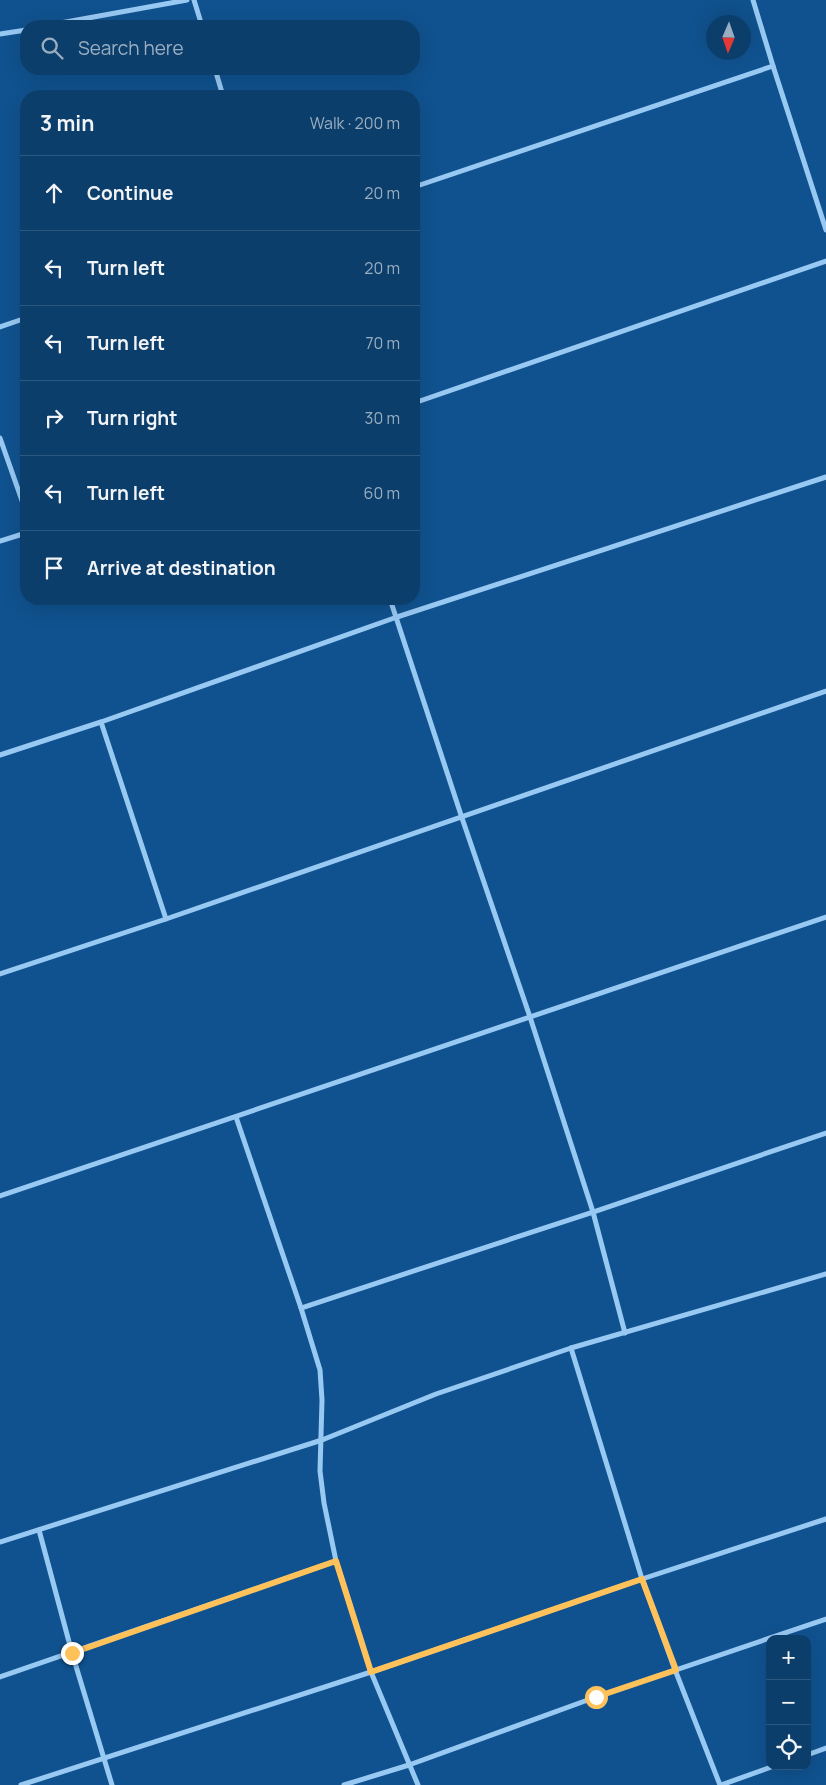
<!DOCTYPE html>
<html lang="en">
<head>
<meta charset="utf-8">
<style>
  body { margin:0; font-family:Manrope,sans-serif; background:#154571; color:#f1f3f6 }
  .controls { position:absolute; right:15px; bottom:15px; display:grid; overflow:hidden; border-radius:10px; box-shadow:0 5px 20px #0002 }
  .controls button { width:45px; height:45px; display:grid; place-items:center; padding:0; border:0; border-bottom:1px solid #2c577e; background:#0c3e6b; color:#f1f3f6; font:25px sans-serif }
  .compass { position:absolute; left:706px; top:15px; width:45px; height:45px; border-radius:50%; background:#0c3e6b; box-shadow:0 5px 20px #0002; rotate:182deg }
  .stop { position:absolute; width:15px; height:15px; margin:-11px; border:4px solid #ffc15a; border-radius:50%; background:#fff }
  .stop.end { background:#ffc15a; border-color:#fff; box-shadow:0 1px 5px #0008 }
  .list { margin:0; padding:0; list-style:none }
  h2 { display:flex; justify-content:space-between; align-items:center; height:65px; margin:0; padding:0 20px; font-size:21px }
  h2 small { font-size:16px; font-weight:400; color:#9aaec1 }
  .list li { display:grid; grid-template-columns:32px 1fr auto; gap:15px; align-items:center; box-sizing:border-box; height:75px; padding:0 20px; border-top:1px solid #2c577e }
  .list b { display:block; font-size:19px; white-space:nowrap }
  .list em { font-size:16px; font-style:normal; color:#9aaec1 }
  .icon { flex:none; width:28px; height:28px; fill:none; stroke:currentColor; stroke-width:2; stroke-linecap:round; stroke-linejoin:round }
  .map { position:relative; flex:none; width:826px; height:1785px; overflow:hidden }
  .search { position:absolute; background:#0c3e6b; box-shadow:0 5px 20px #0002; left:20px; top:20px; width:400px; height:55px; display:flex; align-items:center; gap:12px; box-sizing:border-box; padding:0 18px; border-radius:20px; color:#9aaec1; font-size:19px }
  .panel { position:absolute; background:#0c3e6b; box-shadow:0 5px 20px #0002; left:20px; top:90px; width:400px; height:515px; border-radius:20px }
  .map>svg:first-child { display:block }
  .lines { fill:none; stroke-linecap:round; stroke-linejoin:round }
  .minor { stroke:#98c9f3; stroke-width:5 }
  .route { stroke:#ffc15a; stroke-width:6 }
</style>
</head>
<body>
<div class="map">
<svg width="826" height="1785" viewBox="0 0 826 1785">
  <rect width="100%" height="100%" fill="#10528f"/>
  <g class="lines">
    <g class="minor">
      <polyline points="194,0 202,26"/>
      <polyline points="753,0 773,66 826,230"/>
      <polyline points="44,26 187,0"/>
      <polyline points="0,34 26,30"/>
      <polyline points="215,69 223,96"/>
      <polyline points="414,187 773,66"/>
      <polyline points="0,327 26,318"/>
      <polyline points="414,403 826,261"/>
      <polyline points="0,438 26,512"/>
      <polyline points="0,541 26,533"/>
      <polyline points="390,599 462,818 530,1017 593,1212 625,1333"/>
      <polyline points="101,722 166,919"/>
      <polyline points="0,755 101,722 397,617 826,477"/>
      <polyline points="0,974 166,919 826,691"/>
      <polyline points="236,1117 301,1308 320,1370 322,1400 320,1471 324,1503 336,1561 371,1672 418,1785"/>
      <polyline points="0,1196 826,917"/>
      <polyline points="301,1308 593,1212 826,1133"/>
      <polyline points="571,1348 642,1579 672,1662 720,1785"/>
      <polyline points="39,1530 72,1653 112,1785"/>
      <polyline points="0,1542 322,1440 436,1394 571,1348 826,1274"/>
      <polyline points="0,1677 336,1561"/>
      <polyline points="807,1755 826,1748"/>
      <polyline points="21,1785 371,1672 642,1579 826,1519"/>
      <polyline points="344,1785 409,1765 596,1697 826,1619"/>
      <polyline points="721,1785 774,1766"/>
    </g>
  </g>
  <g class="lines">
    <polyline class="route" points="72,1653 336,1561 371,1672 642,1579 676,1670 596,1697"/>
  </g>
</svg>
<div class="controls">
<button>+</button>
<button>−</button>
<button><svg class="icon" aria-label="locate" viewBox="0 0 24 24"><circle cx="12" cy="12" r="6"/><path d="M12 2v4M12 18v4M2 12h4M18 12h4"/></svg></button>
</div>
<svg class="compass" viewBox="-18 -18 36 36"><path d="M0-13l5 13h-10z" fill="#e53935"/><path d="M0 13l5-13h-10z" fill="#9aaec1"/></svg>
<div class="stop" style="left:596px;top:1697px"></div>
<div class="stop end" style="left:72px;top:1653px"></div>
<div class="search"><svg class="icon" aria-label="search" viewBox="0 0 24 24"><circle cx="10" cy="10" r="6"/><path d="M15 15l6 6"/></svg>Search here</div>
<section class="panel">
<h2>3 min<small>Walk · 200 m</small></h2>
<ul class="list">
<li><svg class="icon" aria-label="ahead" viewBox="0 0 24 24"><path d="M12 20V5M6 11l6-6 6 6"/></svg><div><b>Continue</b></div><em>20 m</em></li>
<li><svg class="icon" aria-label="left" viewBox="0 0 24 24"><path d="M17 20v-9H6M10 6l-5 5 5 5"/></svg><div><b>Turn left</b></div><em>20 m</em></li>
<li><svg class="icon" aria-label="left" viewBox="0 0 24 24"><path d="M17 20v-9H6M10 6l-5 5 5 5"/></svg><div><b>Turn left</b></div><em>70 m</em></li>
<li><svg class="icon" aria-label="right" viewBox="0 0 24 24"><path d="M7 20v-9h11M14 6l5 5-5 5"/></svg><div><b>Turn right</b></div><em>30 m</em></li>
<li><svg class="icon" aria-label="left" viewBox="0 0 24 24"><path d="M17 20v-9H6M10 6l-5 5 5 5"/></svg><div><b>Turn left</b></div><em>60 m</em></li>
<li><svg class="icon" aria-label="arrive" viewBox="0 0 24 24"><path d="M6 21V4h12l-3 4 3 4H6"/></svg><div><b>Arrive at destination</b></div></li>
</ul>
</section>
</div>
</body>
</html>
